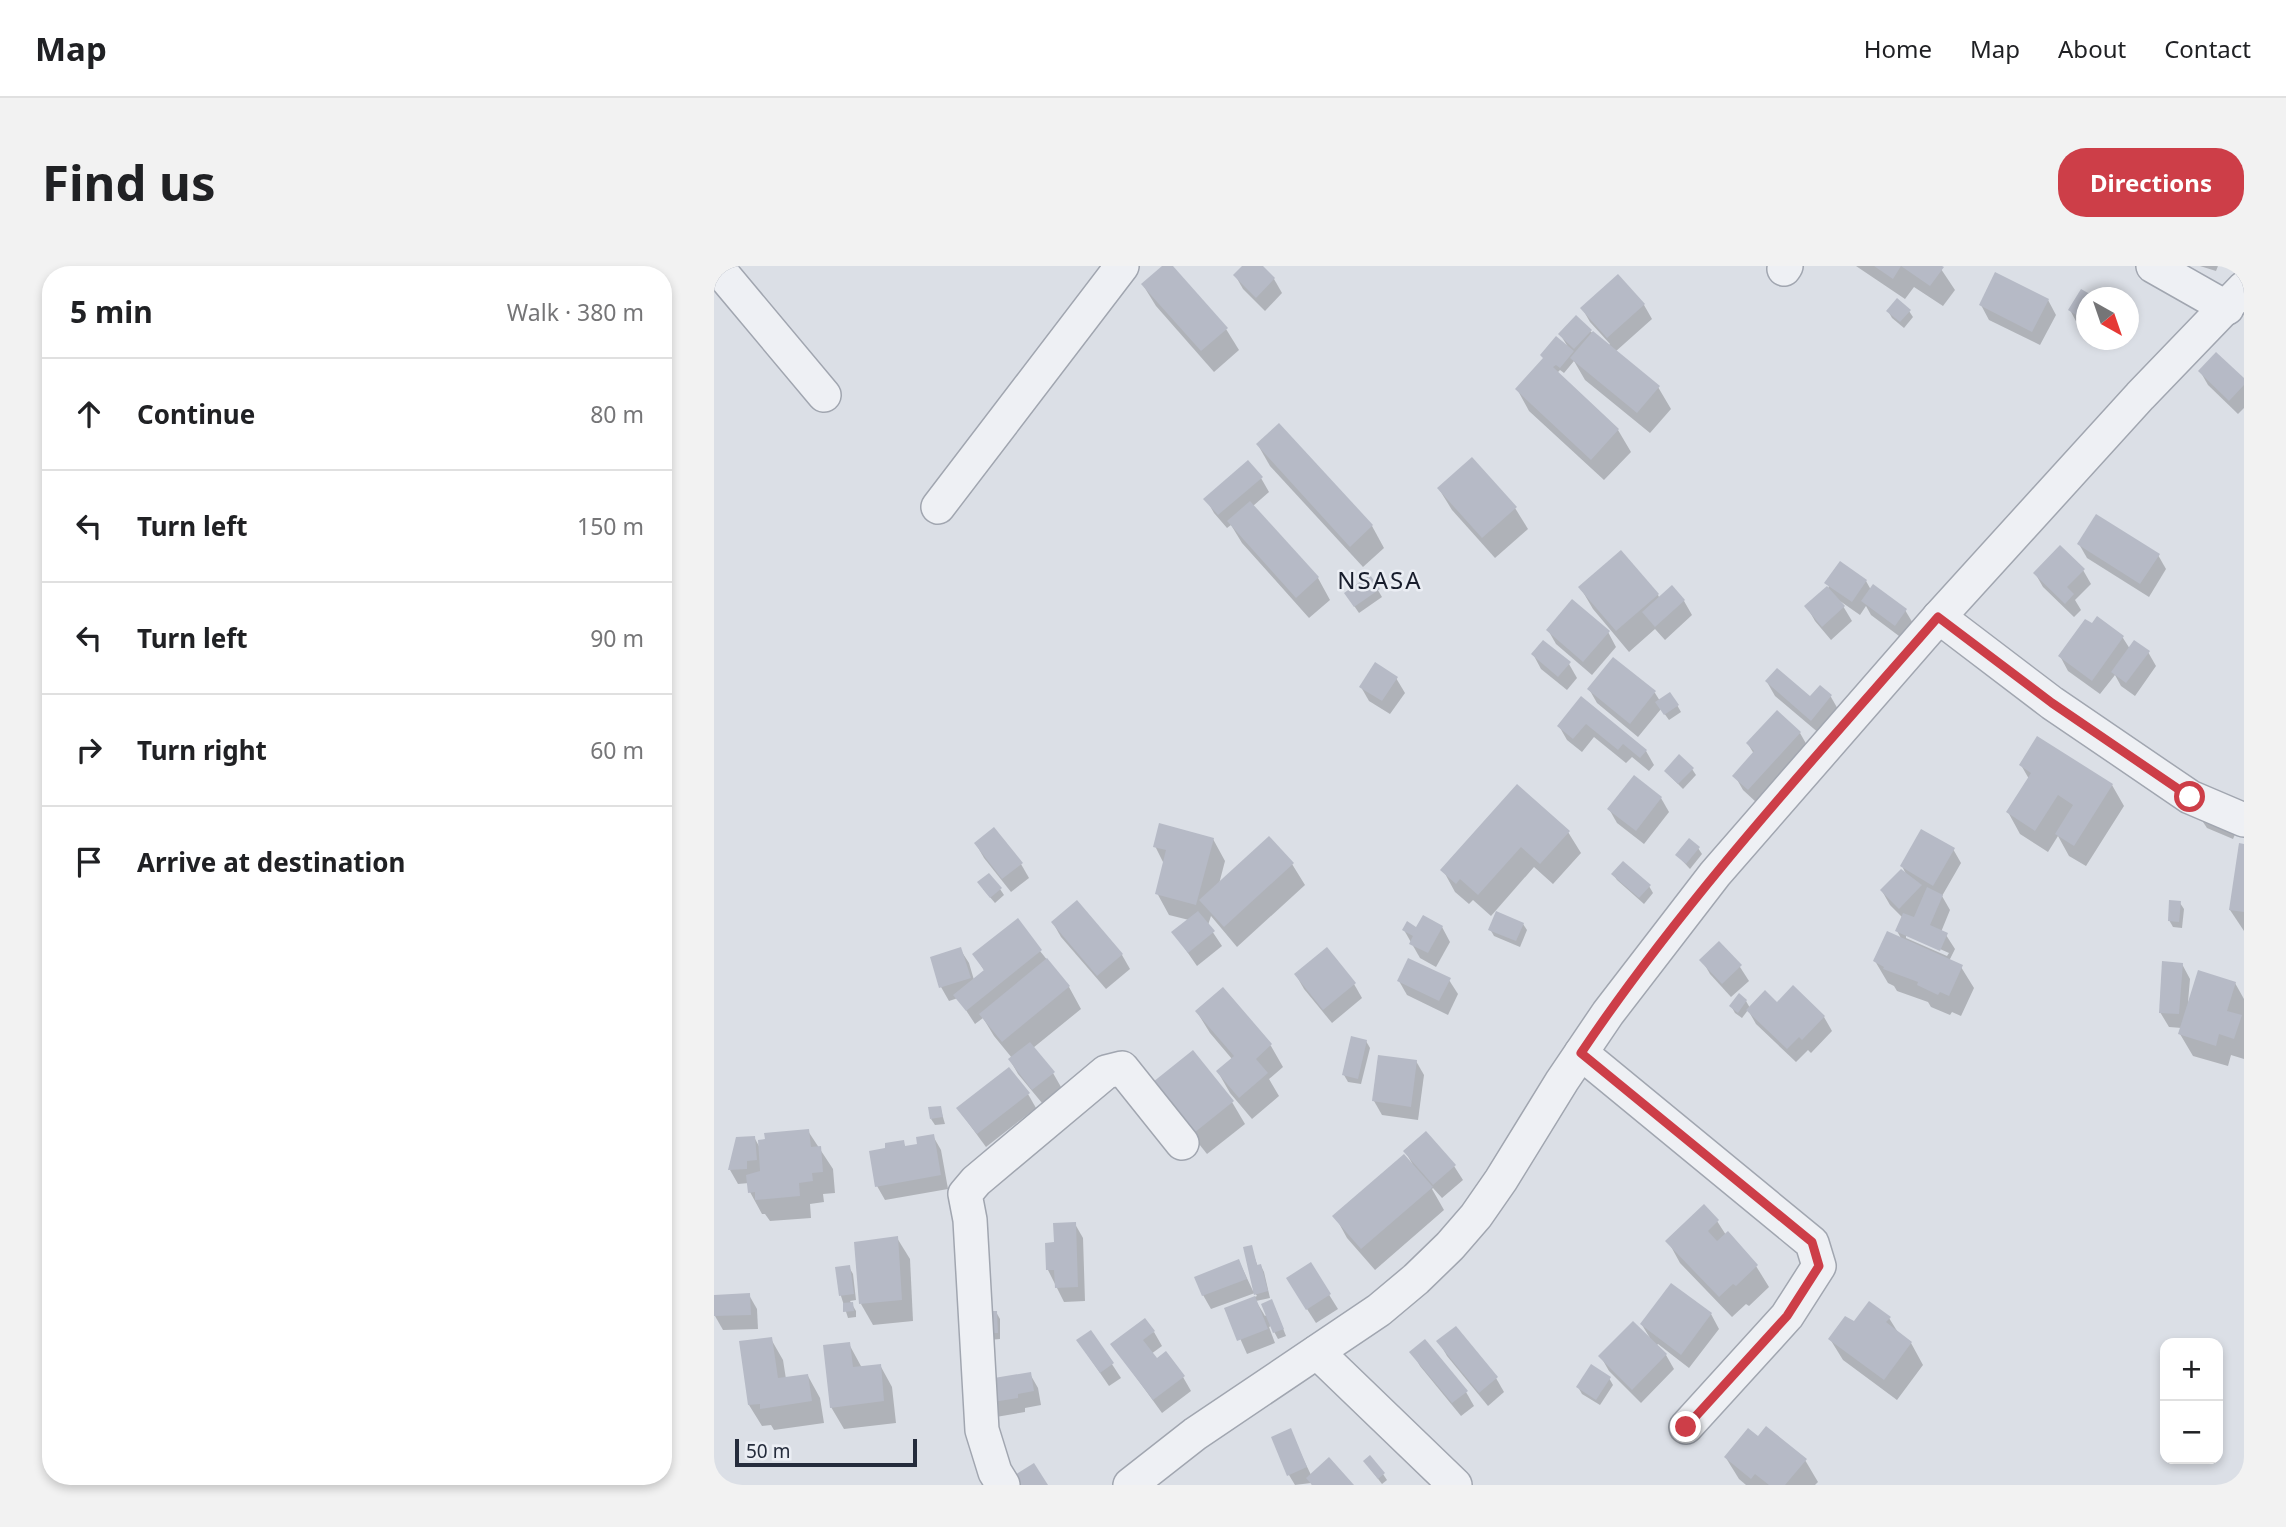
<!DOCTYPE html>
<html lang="en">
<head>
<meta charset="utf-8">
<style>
  body { margin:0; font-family:"Noto Sans",sans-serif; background:#f2f2f2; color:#202124 }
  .controls { position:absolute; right:21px; bottom:21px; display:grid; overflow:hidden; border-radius:14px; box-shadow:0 4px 10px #0003 }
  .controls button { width:63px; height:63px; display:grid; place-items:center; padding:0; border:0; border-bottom:2px solid #e0e0e0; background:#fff; color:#202124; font:35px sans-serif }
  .compass { position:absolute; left:1362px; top:21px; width:63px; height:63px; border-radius:50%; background:#fff; box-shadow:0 4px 10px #0003; rotate:140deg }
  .scale { position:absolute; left:21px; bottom:18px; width:182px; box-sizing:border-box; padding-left:7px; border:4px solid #252c3c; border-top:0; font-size:19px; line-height:24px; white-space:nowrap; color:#252c3c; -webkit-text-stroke:5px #ebeef4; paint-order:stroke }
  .stop { position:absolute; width:21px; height:21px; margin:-16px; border:5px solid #cd3e48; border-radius:50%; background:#fff }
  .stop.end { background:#cd3e48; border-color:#fff; box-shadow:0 2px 7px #0008 }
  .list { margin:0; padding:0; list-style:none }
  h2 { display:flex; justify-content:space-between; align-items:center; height:91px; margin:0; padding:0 28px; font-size:30px }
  h2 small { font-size:23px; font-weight:400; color:#757577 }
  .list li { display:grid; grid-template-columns:46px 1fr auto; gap:21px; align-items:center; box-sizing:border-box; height:112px; padding:0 28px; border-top:2px solid #e0e0e0 }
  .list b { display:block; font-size:26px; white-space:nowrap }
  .list em { font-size:23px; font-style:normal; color:#757577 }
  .icon { flex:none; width:38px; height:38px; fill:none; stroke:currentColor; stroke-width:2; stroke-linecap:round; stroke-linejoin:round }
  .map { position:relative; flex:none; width:1530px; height:1219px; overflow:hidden; border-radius:28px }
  header { display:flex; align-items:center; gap:42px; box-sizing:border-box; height:98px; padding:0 35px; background:#fff; border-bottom:2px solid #e0e0e0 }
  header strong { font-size:33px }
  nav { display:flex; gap:38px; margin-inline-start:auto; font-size:24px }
  .intro { display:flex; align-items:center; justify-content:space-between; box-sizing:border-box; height:168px; padding:0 42px }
  h1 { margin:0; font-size:49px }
  .button { padding:18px 32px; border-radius:28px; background:#cd3e48; color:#fff; font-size:24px; font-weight:700 }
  main { display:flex; gap:42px; padding:0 42px }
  aside { flex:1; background:#fff; border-radius:28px; box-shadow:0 4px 10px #0003 }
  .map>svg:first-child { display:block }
  .shadow { fill:#0003; fill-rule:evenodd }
  .building { fill:#b6bac6 }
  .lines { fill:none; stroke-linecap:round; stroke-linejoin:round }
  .minor-casing { stroke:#a1a6b0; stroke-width:36 }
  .minor { stroke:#eef0f4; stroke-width:33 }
  .route { stroke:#cd3e48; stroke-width:9 }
  .labels { text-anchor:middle; stroke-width:5; stroke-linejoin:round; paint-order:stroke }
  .quarter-label { font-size:24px; letter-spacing:2px; fill:#181d2c; stroke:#ebeef4 }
</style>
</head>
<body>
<header>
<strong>Map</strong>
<nav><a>Home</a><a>Map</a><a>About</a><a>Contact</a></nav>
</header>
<div class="intro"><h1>Find us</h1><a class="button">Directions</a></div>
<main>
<aside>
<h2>5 min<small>Walk · 380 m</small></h2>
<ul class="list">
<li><svg class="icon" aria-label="ahead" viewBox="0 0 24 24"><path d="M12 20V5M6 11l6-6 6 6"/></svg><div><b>Continue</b></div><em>80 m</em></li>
<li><svg class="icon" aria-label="left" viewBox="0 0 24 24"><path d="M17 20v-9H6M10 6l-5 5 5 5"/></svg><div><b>Turn left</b></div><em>150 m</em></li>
<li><svg class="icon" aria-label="left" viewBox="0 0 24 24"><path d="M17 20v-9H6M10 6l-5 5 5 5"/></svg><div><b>Turn left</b></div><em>90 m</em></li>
<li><svg class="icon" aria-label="right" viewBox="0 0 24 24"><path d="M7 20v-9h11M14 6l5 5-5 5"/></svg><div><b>Turn right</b></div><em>60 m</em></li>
<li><svg class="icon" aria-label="arrive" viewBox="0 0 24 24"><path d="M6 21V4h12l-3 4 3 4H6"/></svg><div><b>Arrive at destination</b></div></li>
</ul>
</aside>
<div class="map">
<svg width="1530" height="1219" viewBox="0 0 1530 1219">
  <rect width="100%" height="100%" fill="#dbdfe6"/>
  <g class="shadow">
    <polygon points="450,0 456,0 512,63 525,84 500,106 442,40 429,19"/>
    <polygon points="530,0 547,0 560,13 568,27 551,45 529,23 521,9"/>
    <polygon points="1142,0 1225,0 1241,24 1229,40 1200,21 1191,33"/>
    <polygon points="1486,0 1504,0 1502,5"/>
    <polygon points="904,10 930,39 938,53 901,86 944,121 957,143 936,167 871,114 860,95 850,107 846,104 843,107 904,164 917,186 890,214 815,145 803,123 854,81 846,68 876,65 894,80 896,78 876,56 868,42"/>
    <polygon points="1367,25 1372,32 1372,63 1364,59 1356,44"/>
    <polygon points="1334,34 1342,49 1326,79 1275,54 1267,39"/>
    <polygon points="1174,45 1195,45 1199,51 1190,62 1178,52"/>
    <polygon points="1486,105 1530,115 1530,142 1524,148 1494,119"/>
    <polygon points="565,160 658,260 670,282 649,301 556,200 544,179"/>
    <polygon points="547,212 555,226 539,240 604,312 616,334 595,352 528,277 517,259 513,262 500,247 492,233"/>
    <polygon points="725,223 801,242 814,263 781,292 738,244"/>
    <polygon points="1365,278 1444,289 1452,303 1435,331 1373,292"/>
    <polygon points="1369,304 1377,318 1361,334 1367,344 1360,351 1329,321 1321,307"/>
    <polygon points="656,311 668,331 645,347 636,334"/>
    <polygon points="1152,315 1157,324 1191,344 1200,359 1189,373 1157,349 1152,340 1146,349 1126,335 1138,355 1117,374 1101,355 1093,341 1115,321 1113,317"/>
    <polygon points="866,321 944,329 946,333 958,321 970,335 978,349 951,374 941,363 915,386 879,343"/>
    <polygon points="1383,353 1409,372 1416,383 1434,386 1442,400 1421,430 1407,420 1401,409 1386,428 1354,405 1346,390"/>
    <polygon points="834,364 894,366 902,381 878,409 842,378"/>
    <polygon points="819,388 855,398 863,412 853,424 827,403"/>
    <polygon points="682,412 691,427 676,448 655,435 647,421"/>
    <polygon points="1053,416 1096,433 1106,421 1117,431 1125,445 1106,468 1061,430"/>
    <polygon points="875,423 941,427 946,435 963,439 967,446 955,454 947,443 924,471 883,437"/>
    <polygon points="867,433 932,485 940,499 935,505 918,491 912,497 880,471 868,486 853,474 845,460"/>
    <polygon points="1086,467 1094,481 1043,537 1029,524 1021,510 1040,488 1034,478"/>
    <polygon points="1307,499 1398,519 1410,540 1372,600 1355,590 1344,570 1334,586 1306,568 1294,546 1315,513"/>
    <polygon points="978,503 982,509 969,523 952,506"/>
    <polygon points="947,532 955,546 930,578 903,557 895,543"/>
    <polygon points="1493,547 1523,564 1519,573 1493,562 1489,556"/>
    <polygon points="854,566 867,587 839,618 820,601 777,650 759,634 755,638 741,626 729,604"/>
    <polygon points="499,573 511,595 505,618 578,598 591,619 523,681 497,650 494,659 508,680 483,700 460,667 475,654 455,649 443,627 450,598 441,580"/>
    <polygon points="262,578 307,598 315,612 297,626 270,592"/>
    <polygon points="1530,579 1530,665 1516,644"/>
    <polygon points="984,582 988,588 976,603 963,589"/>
    <path d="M1239 583 1247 597 1228 630 1236 644 1227 666 1232 669 1241 683 1235 695 1247 701 1260 722 1247 750 1238 746 1236 749 1217 741 1214 736 1183 725 1180 720 1174 717 1161 695 1188 674 1183 665 1189 652 1176 639 1168 625 1193 610 1188 600ZM1192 668 1235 687 1233 690 1192 672Z"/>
    <polygon points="899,608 935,620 939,627 930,638 903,614"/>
    <polygon points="269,623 286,623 290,629 281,637"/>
    <polygon points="1466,637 1470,643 1468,662 1459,661 1455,654"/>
    <polygon points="339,657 408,689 416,703 392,723 347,671"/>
    <polygon points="809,658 813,664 806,681 780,670 776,663"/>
    <polygon points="728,661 736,676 722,701 706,692 690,664"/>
    <polygon points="1005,678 1026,701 1035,715 1017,731 996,708 988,694"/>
    <polygon points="246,683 255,697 260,714 271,706 260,688 326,685 355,721 367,743 319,782 339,807 347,821 328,837 304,808 296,794 298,792 280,770 269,752 261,758 244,732 235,735 227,721"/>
    <polygon points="1468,698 1476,713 1474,736 1521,717 1530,733 1530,793 1517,789 1514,800 1479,790 1466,768 1468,762 1455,761 1446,746"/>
    <polygon points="582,709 640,718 648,732 618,757 590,723"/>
    <polygon points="735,714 744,728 734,749 693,729 685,715"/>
    <polygon points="509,723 557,780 569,801 555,813 565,830 538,853 516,827 504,806 518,793 496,767 483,746"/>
    <polygon points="1032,735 1036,742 1063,738 1110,751 1118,765 1097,787 1094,784 1082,796 1042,758 1034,744 1028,752 1021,747 1017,740"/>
    <polygon points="652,775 656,782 647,818 634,816 630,809"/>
    <polygon points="478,787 518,836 531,858 493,888 453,838"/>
    <polygon points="702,795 710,809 704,854 668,849 660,835"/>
    <polygon points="314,828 322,842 272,881 244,843"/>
    <polygon points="226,841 231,858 221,859 217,853"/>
    <polygon points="94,865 119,903 121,927 109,928 110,936 96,938 97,952 56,955 51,948 48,948 36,926 35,917 24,918 16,904 40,871 46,882"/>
    <polygon points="219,870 227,884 234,923 171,934 163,920 173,884 189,876 192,882 205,880"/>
    <polygon points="691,885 740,900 749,914 728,932 719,922 718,923 730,944 661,1004 633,972 621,950 699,899"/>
    <polygon points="1003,955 1012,969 1042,1000 1055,1021 1035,1040 1032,1038 1018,1051 966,997 954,975"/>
    <polygon points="361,958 369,972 371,1035 350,1036 334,1004 341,978"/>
    <polygon points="183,972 196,993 199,1055 159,1059 147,1038"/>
    <polygon points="537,981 544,1001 547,1000 550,1006 556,1032 542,1035 551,1050 561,1042 572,1070 564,1073 557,1060 555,1061 561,1077 533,1088 513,1043 543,1030 541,1027 497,1043 489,1029 525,995 539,1025 541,1024"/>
    <polygon points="596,998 624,1043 602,1057 582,1026"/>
    <polygon points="135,1001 139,1008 142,1034 136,1035 142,1045 142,1051 134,1052 127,1030 123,1003"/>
    <polygon points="958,1019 997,1048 1005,1063 975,1102 944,1078 942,1080 952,1089 960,1103 927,1137 895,1105 887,1091 936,1072 928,1059"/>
    <polygon points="35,1029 43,1043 44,1063 9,1064 1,1050"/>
    <polygon points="282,1046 286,1053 286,1073 275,1074"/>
    <polygon points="1175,1052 1185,1068 1197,1077 1209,1099 1183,1134 1129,1094 1116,1073 1140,1058"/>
    <polygon points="377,1066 407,1112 395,1120 373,1088"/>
    <polygon points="440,1066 448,1080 437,1088 443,1095 469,1111 477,1125 448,1147 398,1078"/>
    <polygon points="57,1073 69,1094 72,1113 94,1110 106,1132 110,1157 60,1164 57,1159 48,1160 35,1139"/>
    <polygon points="725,1076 782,1112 790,1126 774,1140 733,1090"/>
    <polygon points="135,1078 148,1102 166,1099 178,1121 182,1157 130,1163 117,1141"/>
    <polygon points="698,1086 752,1126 760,1140 747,1150 706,1100"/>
    <polygon points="316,1108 324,1122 327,1139 311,1142 311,1146 282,1151 274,1137"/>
    <polygon points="895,1112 899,1119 886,1139 868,1128 864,1121"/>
    <polygon points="576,1165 597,1209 637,1219 598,1219 597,1217 581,1219 575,1209"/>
    <polygon points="1044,1172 1091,1194 1104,1216 1101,1219 1032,1219 1025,1213 1012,1192"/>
    <polygon points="651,1196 669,1208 673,1214 668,1218"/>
  </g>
  <g class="building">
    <polygon points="448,0 459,0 514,62 487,85 427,18"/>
    <polygon points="528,0 549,0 561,12 542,32 519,9"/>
    <polygon points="1160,0 1228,0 1230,1 1216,20 1187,0 1179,13"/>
    <polygon points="1281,6 1335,33 1318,66 1265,39"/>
    <polygon points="904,8 931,38 893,72 866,42"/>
    <polygon points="1367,23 1383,32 1372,32 1372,55 1354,44"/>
    <polygon points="1183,32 1197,44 1186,56 1172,45"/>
    <polygon points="862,49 878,64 860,83 844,68"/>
    <polygon points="879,65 946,120 923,147 856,92"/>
    <polygon points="842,70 860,85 846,102 842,99 839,101 905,163 877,194 801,123 829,92 826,89"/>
    <polygon points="1502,86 1530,112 1530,119 1515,135 1484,105"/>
    <polygon points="565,157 659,259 636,281 542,178"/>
    <polygon points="758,191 803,241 768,272 723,222"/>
    <polygon points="534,194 549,211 504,249 489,233"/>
    <polygon points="536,235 605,311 582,332 513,255"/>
    <polygon points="1382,248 1446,288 1426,318 1363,278"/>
    <polygon points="1346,279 1371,303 1353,321 1360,328 1351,338 1319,307"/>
    <polygon points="907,284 945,328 902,365 864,321"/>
    <polygon points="1126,295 1153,314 1138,336 1110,317"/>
    <polygon points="656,309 666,323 640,341 630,327"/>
    <polygon points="1159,318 1193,343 1181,360 1147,335"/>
    <polygon points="958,319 971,334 941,361 928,346"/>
    <polygon points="1113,320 1131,340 1108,361 1090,340"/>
    <polygon points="858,333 896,365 869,396 832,364"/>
    <polygon points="1383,350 1410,370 1378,415 1344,390 1371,353 1378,357"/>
    <polygon points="829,374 857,396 844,411 817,388"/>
    <polygon points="1420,374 1436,385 1412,417 1397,406"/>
    <polygon points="899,391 942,425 916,458 873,423"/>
    <polygon points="661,396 684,411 668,435 645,421"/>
    <polygon points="1063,402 1096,430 1106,419 1118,429 1097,455 1051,415"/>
    <polygon points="956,426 965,439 950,449 941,436"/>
    <polygon points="867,430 933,484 926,492 909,478 904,484 872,458 859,473 843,460"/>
    <polygon points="1063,444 1087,466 1034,524 1018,510 1040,485 1032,477"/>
    <polygon points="1323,470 1399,518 1360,580 1341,568 1359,539 1344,529 1321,565 1292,546 1317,507 1305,499"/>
    <polygon points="965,488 980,502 964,518 950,505"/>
    <polygon points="920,509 948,531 922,565 893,543"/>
    <polygon points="803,518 856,565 826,598 807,581 764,629 746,613 742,618 726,604"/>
    <polygon points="445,557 500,572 482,639 441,628 452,584 439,581"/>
    <polygon points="280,561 309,597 288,613 260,577"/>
    <polygon points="1207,563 1241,582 1219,620 1186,600"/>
    <polygon points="555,570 580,597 510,661 485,634"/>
    <polygon points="975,572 986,581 972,598 961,589"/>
    <polygon points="1525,577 1530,578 1530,646 1515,644"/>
    <polygon points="909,595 937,619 925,632 897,608"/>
    <polygon points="1187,603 1208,619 1185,643 1166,624"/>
    <polygon points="275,607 288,622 276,632 263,616"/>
    <polygon points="1213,621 1229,629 1216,659 1234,667 1226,685 1181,665 1189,647 1200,651"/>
    <polygon points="363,634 409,688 383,710 337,656"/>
    <polygon points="1455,634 1467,635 1465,656 1454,655"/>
    <polygon points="484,645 501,665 474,687 457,666"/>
    <polygon points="782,645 810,657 802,675 774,664"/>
    <polygon points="709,649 729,660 714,687 695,678 699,670 688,664 693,655 702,661"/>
    <polygon points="304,652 328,684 252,745 239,729 270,704 258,688"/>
    <polygon points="1173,665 1249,699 1235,730 1226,726 1224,729 1203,719 1204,716 1169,703 1170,701 1159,695"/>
    <polygon points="1005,675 1028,699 1008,718 985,694"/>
    <polygon points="247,681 257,712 225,722 216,691"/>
    <polygon points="613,681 642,717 609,744 580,708"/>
    <polygon points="333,692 356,720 288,776 265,748"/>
    <polygon points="694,692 737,712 725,735 683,715"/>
    <polygon points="1448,695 1469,697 1465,748 1445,747"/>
    <polygon points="1484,704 1522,716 1513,745 1528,749 1520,773 1505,768 1502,780 1464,768"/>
    <polygon points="1079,719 1111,750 1088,774 1085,771 1073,783 1032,744 1051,724 1063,736"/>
    <polygon points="509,721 558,778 542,793 554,807 525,832 502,805 520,790 481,745"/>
    <polygon points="1025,727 1033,734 1024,747 1015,740"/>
    <polygon points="637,770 653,774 644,813 628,809"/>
    <polygon points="316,776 341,806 318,824 294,793"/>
    <polygon points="479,784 520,835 480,867 439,816"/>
    <polygon points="664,789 703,794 697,841 658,835"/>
    <polygon points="295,801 316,827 263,868 242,842"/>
    <polygon points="227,840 229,851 216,853 214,841"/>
    <polygon points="95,863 97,881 107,880 109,906 98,907 99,915 85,917 86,930 41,934 41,926 34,927 32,909 46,905 44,874 51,873 50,867"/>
    <polygon points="712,865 742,899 719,919 689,885"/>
    <polygon points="220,868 227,909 161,921 155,885 171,882 171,877 190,874 191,880 203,878 202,871"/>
    <polygon points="41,870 43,894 33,895 33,903 14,904 22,871"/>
    <polygon points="690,888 719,921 647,983 618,950"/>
    <polygon points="990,938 1005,954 994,965 1003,975 1014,965 1044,999 1022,1020 1019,1018 1005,1031 951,975"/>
    <polygon points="362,956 364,1021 341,1022 340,1004 332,1004 331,977 340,976 339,957"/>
    <polygon points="184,970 188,1034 145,1038 140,976"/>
    <polygon points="538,979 543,999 547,998 554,1025 540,1029 529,981"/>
    <polygon points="525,993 533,1013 488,1030 480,1011"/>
    <polygon points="597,996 617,1028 592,1044 572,1012"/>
    <polygon points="136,999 140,1028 125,1030 121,1001"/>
    <polygon points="957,1017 998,1047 967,1089 926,1058"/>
    <polygon points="36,1027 37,1049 0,1050 0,1029"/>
    <polygon points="541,1030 554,1063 523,1075 510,1042"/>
    <polygon points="558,1033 570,1063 559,1067 547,1038"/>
    <polygon points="1155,1035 1177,1051 1172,1056 1198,1076 1170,1114 1114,1073 1131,1050 1140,1055"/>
    <polygon points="139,1036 140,1045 129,1046 129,1037"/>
    <polygon points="269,1045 283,1045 284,1067 270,1067"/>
    <polygon points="431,1052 441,1065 429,1074 443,1092 452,1085 471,1110 439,1134 396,1078"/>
    <polygon points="919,1055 953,1088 918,1124 884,1090"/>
    <polygon points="742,1060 784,1111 765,1127 722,1075"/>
    <polygon points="377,1064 400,1097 386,1107 362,1074"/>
    <polygon points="58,1071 64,1112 94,1108 98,1135 46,1143 46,1138 34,1139 25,1075"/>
    <polygon points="711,1073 754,1125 738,1137 695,1086"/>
    <polygon points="136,1076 139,1101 167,1098 170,1135 116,1142 109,1079"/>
    <polygon points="877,1098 897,1111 882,1134 862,1121"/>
    <polygon points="317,1106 320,1125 304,1128 304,1132 273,1137 274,1113"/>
    <polygon points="1052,1160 1093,1193 1071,1219 1055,1219 1041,1208 1037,1213 1010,1191 1034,1162 1044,1170"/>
    <polygon points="577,1162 593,1201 573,1210 557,1171"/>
    <polygon points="656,1189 671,1207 664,1213 649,1195"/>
    <polygon points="615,1191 640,1219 598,1219 592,1212"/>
    <polygon points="320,1197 334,1219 305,1219 299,1210"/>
  </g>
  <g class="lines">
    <g class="minor-casing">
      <g id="minor">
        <polyline points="2,0 110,129"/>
        <polyline points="1439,0 1513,42"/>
        <polyline points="1070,3 1072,0"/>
        <polyline points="224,241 408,0"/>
        <polyline points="1225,351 1338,437 1476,531 1530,554"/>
        <polyline points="867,787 1098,977 1105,1000 1073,1050 972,1161"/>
        <polyline points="603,1086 741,1219"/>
        <polyline points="289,1219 281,1206 268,1164 256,954 251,928 262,915 392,806 408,802 468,877"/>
        <polyline points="416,1219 481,1168 665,1044 702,1013 736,980 762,950 787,914 848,815 894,747 1001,608 1225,351 1426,130 1530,22"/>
      </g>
    </g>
    <use href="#minor" class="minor"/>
  </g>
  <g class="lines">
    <path class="route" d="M972 1161 1073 1050 1105 1000 1098 976 867 787C972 631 1101 492 1224 351L1338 437 1476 531"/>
  </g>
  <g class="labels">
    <g class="quarter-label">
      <text x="666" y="323">NSASA</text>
    </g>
  </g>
</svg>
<div class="controls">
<button>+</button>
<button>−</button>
</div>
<svg class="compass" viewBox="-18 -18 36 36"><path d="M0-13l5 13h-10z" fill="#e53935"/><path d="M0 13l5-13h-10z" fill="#757577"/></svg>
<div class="scale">50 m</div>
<div class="stop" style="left:1476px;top:531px"></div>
<div class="stop end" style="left:972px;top:1161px"></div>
</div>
</main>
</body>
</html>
